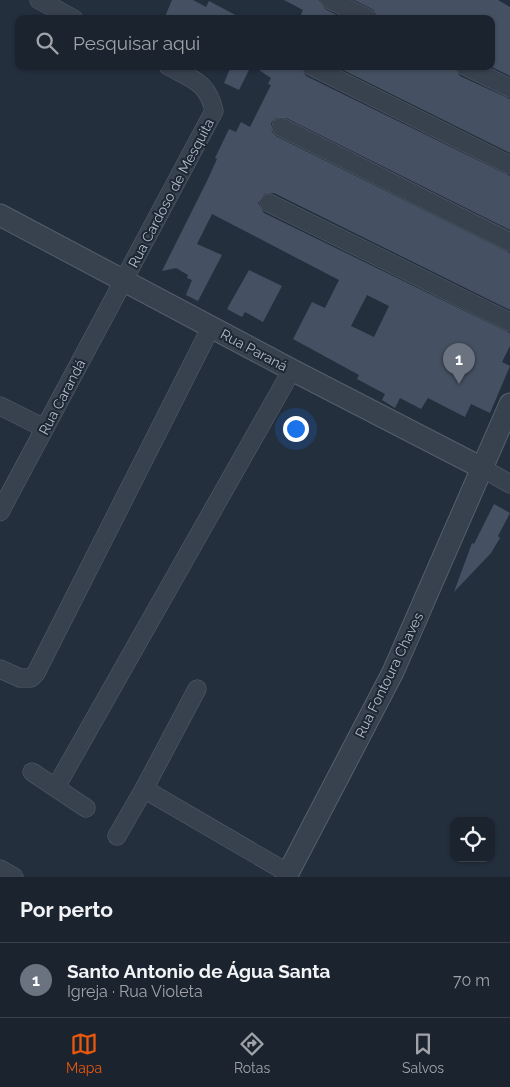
<!DOCTYPE html>
<html lang="pt">
<head>
<meta charset="utf-8">
<style>
  body { margin:0; font-family:Raleway,sans-serif; background:#282f3a; color:#f1f3f6 }
  .controls { position:absolute; right:15px; bottom:15px; display:grid; overflow:hidden; border-radius:10px; box-shadow:0 1px 4px #0004 }
  .controls button { width:45px; height:45px; display:grid; place-items:center; padding:0; border:0; border-bottom:1px solid #39404a; background:#1b232e; color:#f1f3f6; font:25px sans-serif }
  .you { position:absolute; left:295px; top:428px; width:18px; height:18px; margin:-12px; border:4px solid #fff; border-radius:50%; background:#1a73e8; box-shadow:0 0 0 8px #1a73e833 }
  .badge { display:grid; place-items:center; width:32px; height:32px; border-radius:50%; background:#ea580c; color:#fff; font-size:16px; font-weight:700 }
  .pin { position:absolute; translate:-50% -41px; filter:drop-shadow(0 1px 2px #0008) }
  .pin::after { content:''; position:absolute; top:26px; width:18px; height:15px; background:inherit; clip-path:polygon(0 0,100% 0,50% 100%) }
  .list { margin:0; padding:0; list-style:none }
  h2 { display:flex; justify-content:space-between; align-items:center; height:65px; margin:0; padding:0 20px; font-size:21px }
  h2 small { font-size:16px; font-weight:400; color:#a0a4aa }
  .list li { display:grid; grid-template-columns:32px 1fr auto; gap:15px; align-items:center; box-sizing:border-box; height:75px; padding:0 20px; border-top:1px solid #39404a }
  .list b { display:block; font-size:19px; white-space:nowrap }
  .list p { margin:0; font-size:16px; white-space:nowrap; color:#a0a4aa }
  .list em { font-size:16px; font-style:normal; color:#a0a4aa }
  .icon { flex:none; width:28px; height:28px; fill:none; stroke:currentColor; stroke-width:2; stroke-linecap:round; stroke-linejoin:round }
  .map { position:relative; flex:none; width:510px; height:877px; overflow:hidden }
  .search { position:absolute; background:#1b232e; box-shadow:0 1px 4px #0004; left:15px; right:15px; top:15px; height:55px; display:flex; align-items:center; gap:12px; box-sizing:border-box; padding:0 18px; border-radius:10px; color:#a0a4aa; font-size:19px }
  .sheet { height:140px; background:#1b232e }
  nav { display:flex; justify-content:space-around; align-items:center; box-sizing:border-box; height:70px; border-top:1px solid #39404a; background:#1b232e; font-size:14px; color:#a0a4aa }
  nav a { display:grid; justify-items:center; gap:2px }
  nav .on { color:#ea580c }
  .map>svg:first-child { display:block }
  .building { fill:#455162; fill-rule:evenodd }
  .lines { fill:none; stroke-linecap:round; stroke-linejoin:round }
  .minor-casing { stroke:#565f6c; stroke-width:19 }
  .tertiary-casing { stroke:#565f6c; stroke-width:23 }
  .minor { stroke:#38414e; stroke-width:18 }
  .tertiary { stroke:#38414e; stroke-width:21 }
  .labels { text-anchor:middle; stroke-width:4; stroke-linejoin:round; paint-order:stroke }
  .street-label { font-size:14px; fill:#b4bcc9; stroke:#1d2633 }
</style>
</head>
<body>
<div class="map">
<svg width="510" height="877" viewBox="0 0 510 877">
  <rect width="100%" height="100%" fill="#242f3e"/>
  <g class="building">
    <polygon points="172,0 193,0 206,7 209,1 243,19 164,19"/>
    <polygon points="284,0 319,0 325,9 344,19 299,19 303,10"/>
    <polygon points="354,0 498,0 510,7 510,76 490,66 491,19 380,19 374,10"/>
    <polygon points="231,66 251,66 239,90 224,83"/>
    <path d="M253 66H300L306 76 510 176V230L286 118H276L271 123 272 132 276 136 510 253V310L274 193 264 194 258 203 264 213 510 333V346L502 362 510 366 490 413 471 404 465 417 428 398 421 409 400 398 395 408 382 400 385 394 357 379 359 375 293 339 312 302 325 308 339 280 212 214 197 244 222 255 198 301 186 295 192 280 187 278 188 275 176 268 162 271 207 181 217 159 215 158 229 129 236 132 241 122 250 127 271 85 268 84 271 78ZM367 295 389 306 374 337 351 326Z"/>
    <polygon points="335,66 454,66 460,76 510,99 510,153"/>
    <polygon points="249,270 282,286 263,322 245,312 242,317 227,309"/>
    <polygon points="494,504 510,513 498,536 500,538 491,553 454,592 472,543 474,544"/>
  </g>
  <g class="lines">
    <g class="minor-casing">
      <g id="minor">
        <polyline points="39,0 74,19"/>
        <polyline points="330,0 369,19"/>
        <polyline points="311,66 510,165"/>
        <polyline points="465,66 510,88"/>
        <polyline points="281,127 510,242"/>
        <polyline points="269,203 510,322"/>
        <polyline points="0,406 44,428"/>
        <polyline points="482,468 510,484"/>
        <path d="M0 512 214 111C208 82 192 79 168 66"/>
        <polyline points="0,669 20,678 31,678 36,673 211,327"/>
        <polyline points="32,772 86,808"/>
        <polyline points="56,787 292,370"/>
        <polyline points="144,789 288,873"/>
        <polyline points="117,836 144,789 197,689"/>
        <polyline points="0,869 14,877"/>
      </g>
    </g>
    <g class="tertiary-casing">
      <g id="tertiary">
        <polyline points="0,215 292,370 482,468"/>
        <polyline points="286,877 393,672 510,404"/>
      </g>
    </g>
    <use href="#minor" class="minor"/>
    <use href="#tertiary" class="tertiary"/>
  </g>
  <g class="labels">
    <g class="street-label">
      <text transform="translate(171 193) rotate(-62)" y="5">Rua Cardoso de Mesquita</text>
      <text transform="translate(254 350) rotate(28)" y="5">Rua Paraná</text>
      <text transform="translate(62 397) rotate(-62)" y="5">Rua Carandá</text>
      <text transform="translate(389 675) rotate(-64)" y="5">Rua Fontoura Chaves</text>
    </g>
  </g>
</svg>
<div class="controls">
<button><svg class="icon" aria-label="locate" viewBox="0 0 24 24"><circle cx="12" cy="12" r="6"/><path d="M12 2v4M12 18v4M2 12h4M18 12h4"/></svg></button>
</div>
<div class="you"></div>
<div class="pin badge" style="left:459px;top:384px;background:#6b7280">1</div>
<div class="search"><svg class="icon" aria-label="search" viewBox="0 0 24 24"><circle cx="10" cy="10" r="6"/><path d="M15 15l6 6"/></svg>Pesquisar aqui</div>
</div>
<section class="sheet">
<h2>Por perto<small></small></h2>
<ul class="list">
<li><span class="badge" style="background:#6b7280">1</span><div><b>Santo Antonio de Água Santa</b><p>Igreja · Rua Violeta</p></div><em>70 m</em></li>
</ul>
</section>
<nav>
<a class="on"><svg class="icon" aria-label="map" viewBox="0 0 24 24"><path d="M3 6l6-2 6 2 6-2v14l-6 2-6-2-6 2zM9 4v14M15 6v14"/></svg>Mapa</a>
<a><svg class="icon" aria-label="directions" viewBox="0 0 24 24"><path d="M12 3l9 9-9 9-9-9zM9 14v-3h6M13 9l2 2-2 2"/></svg>Rotas</a>
<a><svg class="icon" aria-label="saved" viewBox="0 0 24 24"><path d="M7 4h10v16l-5-4-5 4z"/></svg>Salvos</a>
</nav>
</body>
</html>
